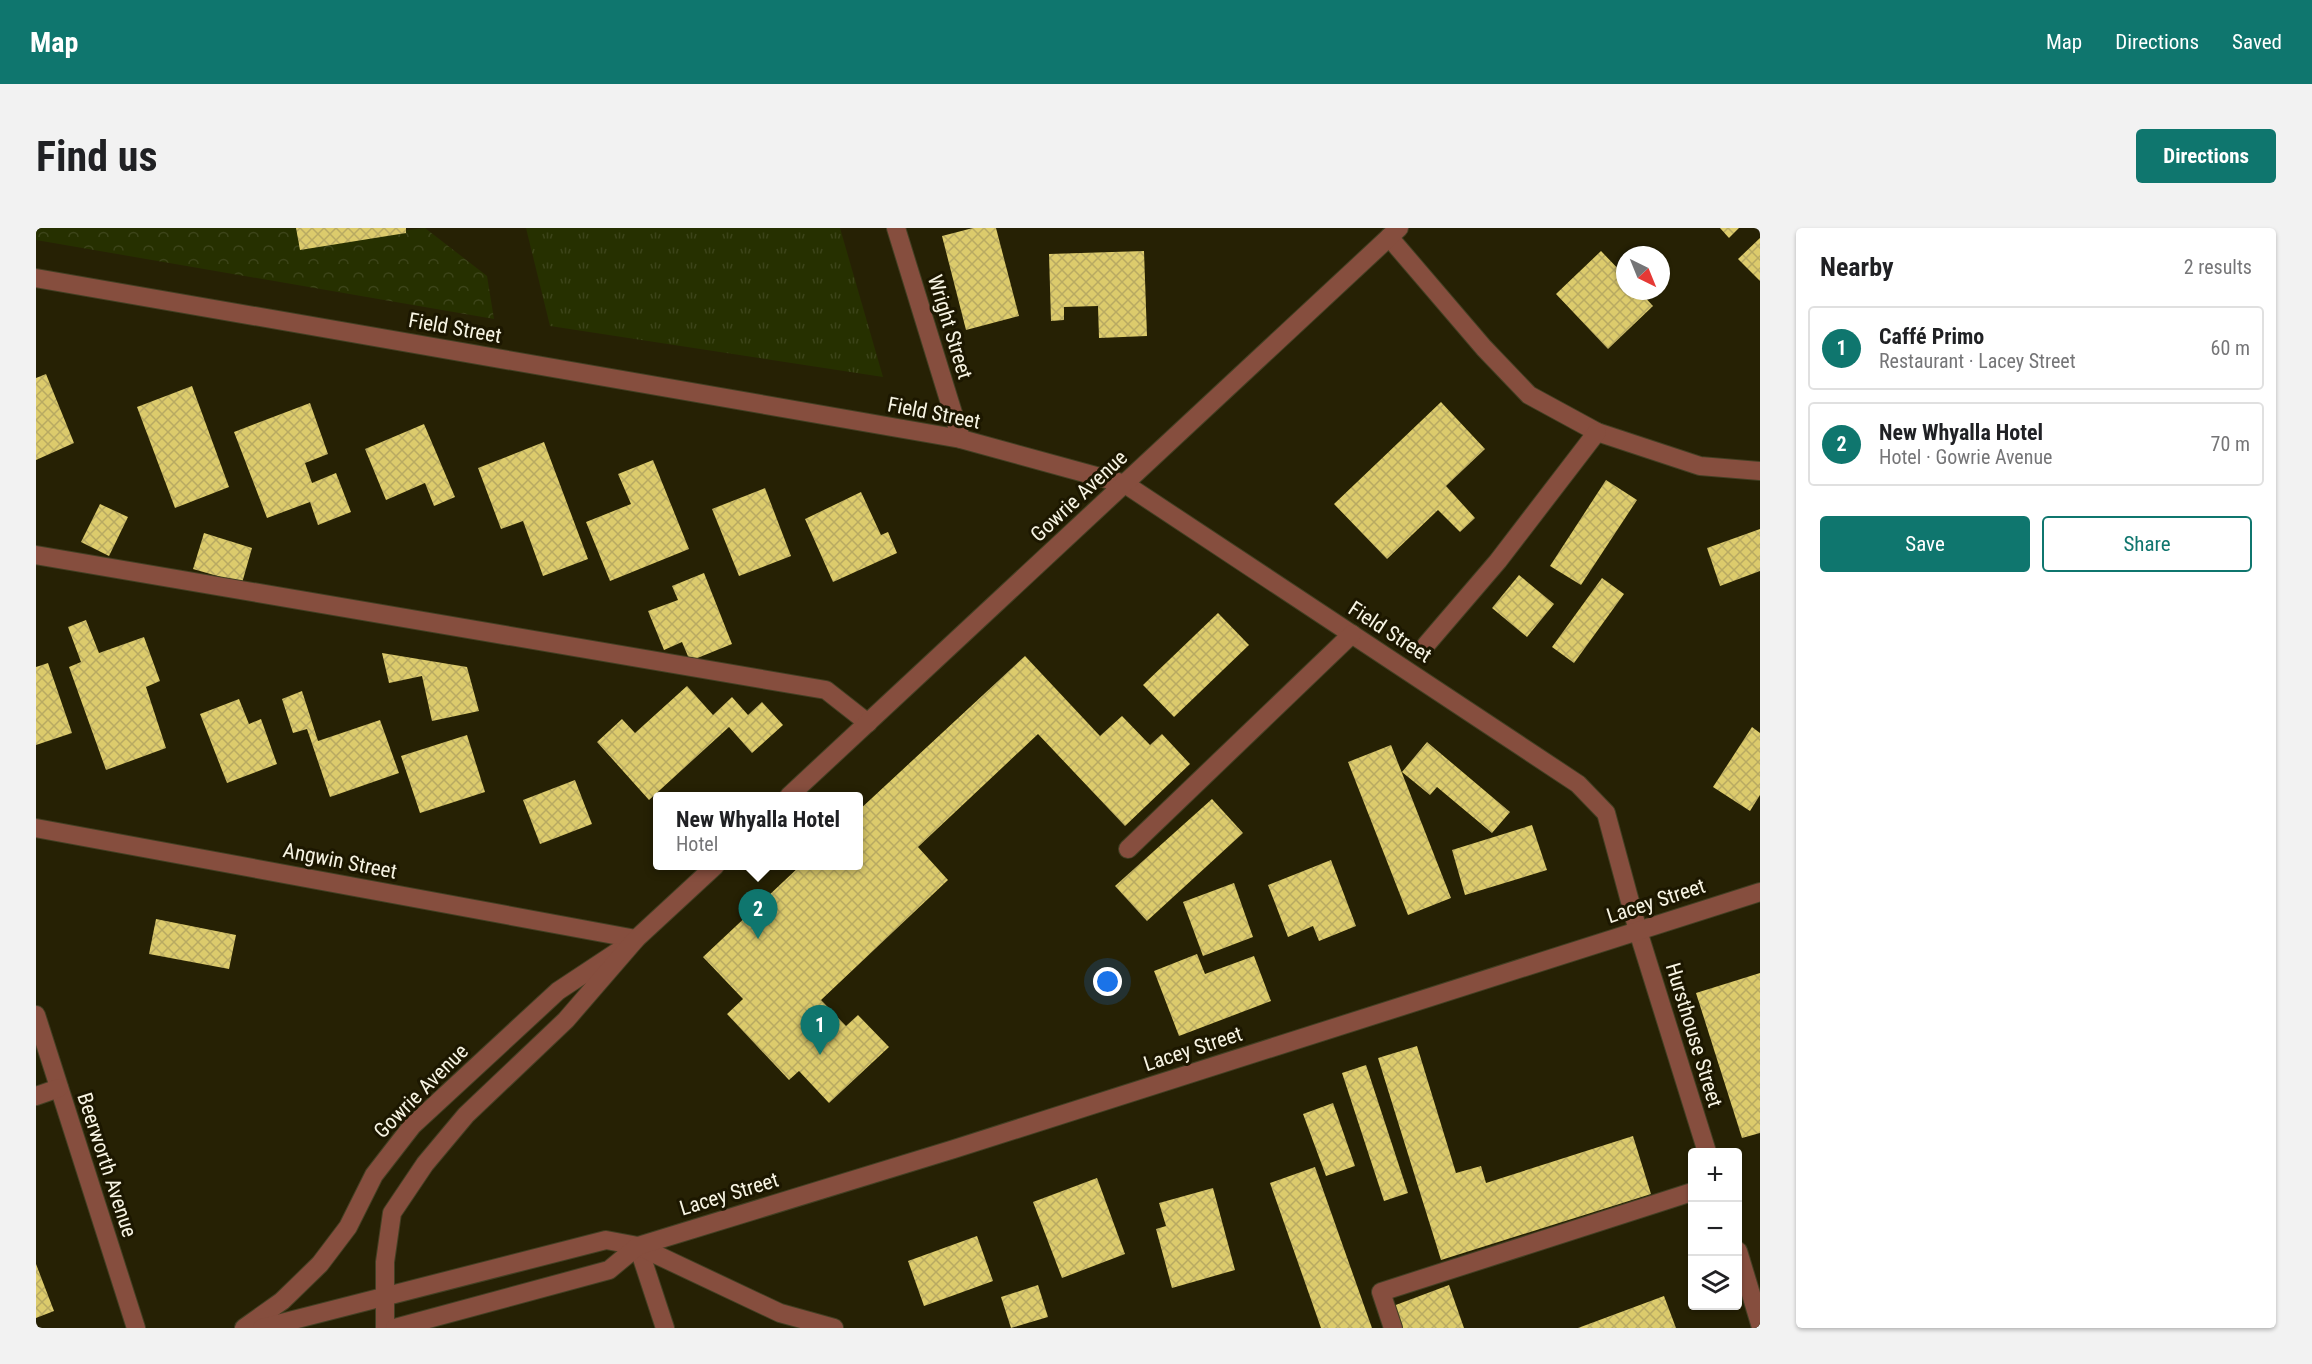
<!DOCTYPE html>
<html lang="en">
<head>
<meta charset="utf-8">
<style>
  body { margin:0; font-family:"Roboto Condensed",sans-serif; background:#f2f2f2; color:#202124 }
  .controls { position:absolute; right:18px; bottom:18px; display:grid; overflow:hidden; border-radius:6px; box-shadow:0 2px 4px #0004 }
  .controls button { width:54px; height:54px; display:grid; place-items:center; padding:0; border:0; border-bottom:2px solid #e0e0e0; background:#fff; color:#202124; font:30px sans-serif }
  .compass { position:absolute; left:1580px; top:18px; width:54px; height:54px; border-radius:50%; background:#fff; box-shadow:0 2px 4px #0004; rotate:137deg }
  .you { position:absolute; left:1072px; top:754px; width:21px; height:21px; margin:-15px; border:4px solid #fff; border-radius:50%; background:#1a73e8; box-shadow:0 0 0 9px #1a73e833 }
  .badge { display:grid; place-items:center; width:39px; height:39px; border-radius:50%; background:#0f766e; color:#fff; font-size:20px; font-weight:700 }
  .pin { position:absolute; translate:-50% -50px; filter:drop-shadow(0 2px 3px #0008) }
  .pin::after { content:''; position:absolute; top:32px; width:21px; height:18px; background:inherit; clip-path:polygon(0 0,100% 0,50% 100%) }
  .popup { position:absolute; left:617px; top:564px; width:210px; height:78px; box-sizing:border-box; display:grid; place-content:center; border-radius:6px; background:#fff; filter:drop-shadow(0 2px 4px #0005); font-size:20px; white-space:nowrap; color:#757577 }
  .popup b { font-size:22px; color:#202124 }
  .popup::after { content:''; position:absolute; left:50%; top:100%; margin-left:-12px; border:12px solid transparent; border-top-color:#fff }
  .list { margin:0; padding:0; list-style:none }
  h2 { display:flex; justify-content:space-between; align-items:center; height:78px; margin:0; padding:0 24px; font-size:26px }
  h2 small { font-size:20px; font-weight:400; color:#757577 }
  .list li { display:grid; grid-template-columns:39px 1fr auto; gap:18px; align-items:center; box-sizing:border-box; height:84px; margin:0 12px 12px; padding:0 12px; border:2px solid #e0e0e0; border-radius:6px }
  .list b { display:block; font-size:22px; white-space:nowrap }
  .list p { margin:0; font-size:20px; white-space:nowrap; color:#757577 }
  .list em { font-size:20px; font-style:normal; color:#757577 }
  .actions { display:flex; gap:12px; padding:18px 24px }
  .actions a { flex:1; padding:14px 0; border:2px solid #0f766e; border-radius:6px; text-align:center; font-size:21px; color:#0f766e }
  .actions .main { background:#0f766e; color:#fff }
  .icon { flex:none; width:33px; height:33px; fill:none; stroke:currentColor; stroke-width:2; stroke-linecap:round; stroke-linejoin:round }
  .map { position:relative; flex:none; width:1724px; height:1100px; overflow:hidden; border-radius:6px }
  header { display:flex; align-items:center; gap:36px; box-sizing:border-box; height:84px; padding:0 30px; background:#0f766e; color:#fff }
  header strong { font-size:28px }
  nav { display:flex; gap:33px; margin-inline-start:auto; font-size:21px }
  .intro { display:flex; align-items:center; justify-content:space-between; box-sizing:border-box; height:144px; padding:0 36px }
  h1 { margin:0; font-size:42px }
  .button { padding:15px 27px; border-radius:6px; background:#0f766e; color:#fff; font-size:21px; font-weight:700 }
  main { display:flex; gap:36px; padding:0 36px }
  aside { flex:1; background:#fff; border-radius:6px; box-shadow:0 2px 4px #0004 }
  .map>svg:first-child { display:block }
  .grass { fill:url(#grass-tufts) }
  .forest { fill:url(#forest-crowns) }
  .building { fill:url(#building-cross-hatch) }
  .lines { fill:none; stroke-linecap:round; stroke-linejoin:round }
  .minor-casing { stroke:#433f23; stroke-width:20 }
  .minor { stroke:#864e3e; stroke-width:18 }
  .labels { text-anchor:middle; stroke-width:6; stroke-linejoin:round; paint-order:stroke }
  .street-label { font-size:21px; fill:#f7f4e3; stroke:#1c1700 }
</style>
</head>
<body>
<header>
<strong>Map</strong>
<nav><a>Map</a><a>Directions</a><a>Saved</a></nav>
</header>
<div class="intro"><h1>Find us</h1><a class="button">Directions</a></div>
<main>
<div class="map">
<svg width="1724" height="1100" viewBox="0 0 1724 1100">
  <defs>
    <pattern id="grass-tufts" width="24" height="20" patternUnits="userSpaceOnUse" patternTransform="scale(1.5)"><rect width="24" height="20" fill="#263000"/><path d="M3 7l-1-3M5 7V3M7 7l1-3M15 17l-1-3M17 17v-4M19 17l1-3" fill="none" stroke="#3c4419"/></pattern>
    <pattern id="forest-crowns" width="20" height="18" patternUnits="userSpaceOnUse" patternTransform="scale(1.5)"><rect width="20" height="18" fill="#263000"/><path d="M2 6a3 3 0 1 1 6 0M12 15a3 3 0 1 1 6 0" fill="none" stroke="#3c4419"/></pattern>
    <pattern id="building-cross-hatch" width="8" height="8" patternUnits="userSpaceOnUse" patternTransform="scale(1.5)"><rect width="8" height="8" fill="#dccb6c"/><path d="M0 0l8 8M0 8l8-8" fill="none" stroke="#b8aa62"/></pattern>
  </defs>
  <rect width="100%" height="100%" fill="#262104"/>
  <polygon class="grass" points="490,0 804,0 847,149 514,98"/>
  <polygon class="forest" points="0,0 274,0 277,13 389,0 451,48 458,91 0,12"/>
  <g class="building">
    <polygon points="260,0 370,0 370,5 264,22"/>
    <polygon points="937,0 960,0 983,88 930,102 906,8"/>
    <polygon points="1684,0 1703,0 1693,10"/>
    <polygon points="1724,10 1724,53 1702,31"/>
    <polygon points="1108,23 1111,108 1063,110 1062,78 1028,79 1028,92 1015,93 1013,26"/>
    <polygon points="1565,23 1589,48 1589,63 1603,63 1617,78 1572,121 1520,66"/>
    <polygon points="10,146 38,215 0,232 0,150"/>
    <polygon points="156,158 193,259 139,280 101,179"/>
    <polygon points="1405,174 1449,221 1410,258 1439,290 1424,304 1402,282 1351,331 1298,276"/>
    <polygon points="274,175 292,226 269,235 276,255 300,245 315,284 282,297 274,274 231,290 198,204"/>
    <polygon points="388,196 419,269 398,278 389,255 350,272 329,221"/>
    <polygon points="508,214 552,331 507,348 487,293 465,301 442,240"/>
    <polygon points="617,232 653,321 574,353 550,294 595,276 582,246"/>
    <polygon points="1570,252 1601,272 1545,357 1514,338"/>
    <polygon points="729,260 755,328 703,348 676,281"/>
    <polygon points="825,264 845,307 852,304 861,325 797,354 769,291"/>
    <polygon points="64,276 92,289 73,328 45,314"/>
    <polygon points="1724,301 1724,343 1684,358 1671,320"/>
    <polygon points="168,305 216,320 206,355 157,341"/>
    <polygon points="668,345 696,416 654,433 646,414 628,422 612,383 642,372 636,358"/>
    <polygon points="1483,347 1518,376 1491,409 1456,380"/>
    <polygon points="1566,350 1588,366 1538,435 1516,419"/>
    <polygon points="1182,385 1213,417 1138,489 1107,457"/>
    <polygon points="50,392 63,425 108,409 124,453 110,459 130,520 70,542 33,439 45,434 32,399"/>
    <polygon points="346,425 431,439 443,483 396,493 386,448 353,455"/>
    <polygon points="989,428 1064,508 1086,488 1114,517 1126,506 1154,536 1089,598 1002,506 882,619 912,652 785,772 810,798 822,787 853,819 793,875 763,843 753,852 691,786 707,771 667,729 764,638 822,638 822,583"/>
    <polygon points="12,435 36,505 0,517 0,439"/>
    <polygon points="651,458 677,487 696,469 712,487 726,474 747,497 716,525 693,499 613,572 561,514 586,491 599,505"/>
    <polygon points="266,463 282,513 344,492 363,545 294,569 271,501 257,505 246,471"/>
    <polygon points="203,471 213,496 225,491 241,536 191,555 164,486"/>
    <polygon points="1716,499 1724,505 1724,567 1714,583 1677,559"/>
    <polygon points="431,507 449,564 384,585 365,528"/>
    <polygon points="1391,514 1474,584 1456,605 1401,559 1394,567 1366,544"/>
    <polygon points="1355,517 1415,670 1372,687 1312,534"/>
    <polygon points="539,552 556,596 504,616 487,572"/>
    <polygon points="1176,571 1207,605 1111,693 1079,658"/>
    <polygon points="1496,597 1511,642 1429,667 1416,622"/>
    <polygon points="1295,632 1320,698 1283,713 1277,698 1252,709 1232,657"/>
    <polygon points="1198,655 1217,709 1167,728 1147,674"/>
    <polygon points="120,691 200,707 193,741 113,726"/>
    <polygon points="1161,726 1169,746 1218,728 1235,773 1143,808 1118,743"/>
    <polygon points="1724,745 1724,905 1706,910 1660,765"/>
    <polygon points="1381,818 1420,945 1445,938 1450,955 1597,908 1615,966 1405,1032 1342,830"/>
    <polygon points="1330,837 1372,965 1348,973 1306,845"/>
    <polygon points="1297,875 1319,938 1290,948 1267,886"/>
    <polygon points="1279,939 1336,1100 1285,1100 1234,955"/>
    <polygon points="1061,950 1089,1026 1026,1050 997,974"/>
    <polygon points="1177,960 1199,1042 1136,1060 1120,1001 1130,998 1123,975"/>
    <polygon points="941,1008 957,1053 888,1078 872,1033"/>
    <polygon points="0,1036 18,1083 0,1090"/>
    <polygon points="1002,1057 1012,1089 975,1100 965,1069"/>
    <polygon points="1413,1057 1428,1100 1365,1100 1357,1078"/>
    <polygon points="1628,1068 1640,1100 1542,1100"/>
  </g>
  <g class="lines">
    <g class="minor-casing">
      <g id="minor">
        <polyline points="860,0 925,211"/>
        <polyline points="1353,9 1448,120 1493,167 1561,204 1664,238 1724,243"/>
        <polyline points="0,50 925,211 1089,256 1542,556 1570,585 1602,703 1671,924"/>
        <polyline points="0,327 790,462 832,495"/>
        <polyline points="1390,417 1462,333 1561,204"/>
        <polyline points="753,568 1363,0"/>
        <polyline points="0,600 600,711"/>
        <polyline points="1092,621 1316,406"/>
        <polyline points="0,787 100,1100"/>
        <polyline points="0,868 23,860"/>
        <polyline points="602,1018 629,1100"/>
        <polyline points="1702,1023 1724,1096"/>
        <polyline points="208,1100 246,1073 284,1036 312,999 338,947 376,898 522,763 581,724"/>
        <polyline points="226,1100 570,1012 602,1018 744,1085 798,1100"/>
        <polyline points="349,1100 349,1034 356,985 389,936 430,887 530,792 600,711 679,638"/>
        <polyline points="359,1100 573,1042 602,1018 918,921 1724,664"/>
        <polyline points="1357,1100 1345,1064 1656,964"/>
      </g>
    </g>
    <use href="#minor" class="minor"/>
  </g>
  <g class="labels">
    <g class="street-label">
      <text transform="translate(914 99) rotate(73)" y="7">Wright Street</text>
      <text transform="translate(419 100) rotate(10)" y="7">Field Street</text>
      <text transform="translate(898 185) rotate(11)" y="7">Field Street</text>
      <text transform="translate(1043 268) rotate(-43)" y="7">Gowrie Avenue</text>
      <text transform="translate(1354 404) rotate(33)" y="7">Field Street</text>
      <text transform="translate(304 633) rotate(11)" y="7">Angwin Street</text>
      <text transform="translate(1620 673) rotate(-18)" y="7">Lacey Street</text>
      <text transform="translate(1658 807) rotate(73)" y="7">Hursthouse Street</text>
      <text transform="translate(1157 821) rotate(-18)" y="7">Lacey Street</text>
      <text transform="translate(385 863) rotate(-45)" y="7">Gowrie Avenue</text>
      <text transform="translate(71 937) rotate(72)" y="7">Beerworth Avenue</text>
      <text transform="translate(693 966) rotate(-17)" y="7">Lacey Street</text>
    </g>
  </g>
</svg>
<div class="controls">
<button>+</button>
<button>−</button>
<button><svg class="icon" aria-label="layers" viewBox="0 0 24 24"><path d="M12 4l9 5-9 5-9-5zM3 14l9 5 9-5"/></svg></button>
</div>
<svg class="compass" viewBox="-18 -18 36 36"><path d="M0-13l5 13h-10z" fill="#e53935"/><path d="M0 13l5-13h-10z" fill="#757577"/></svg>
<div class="you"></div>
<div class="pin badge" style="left:784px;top:827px">1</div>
<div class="pin badge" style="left:722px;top:711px">2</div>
<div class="popup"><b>New Whyalla Hotel</b>Hotel</div>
</div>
<aside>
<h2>Nearby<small>2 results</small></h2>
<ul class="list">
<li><span class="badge">1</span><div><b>Caffé Primo</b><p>Restaurant · Lacey Street</p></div><em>60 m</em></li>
<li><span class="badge">2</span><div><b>New Whyalla Hotel</b><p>Hotel · Gowrie Avenue</p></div><em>70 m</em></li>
</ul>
<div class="actions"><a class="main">Save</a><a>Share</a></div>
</aside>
</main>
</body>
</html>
